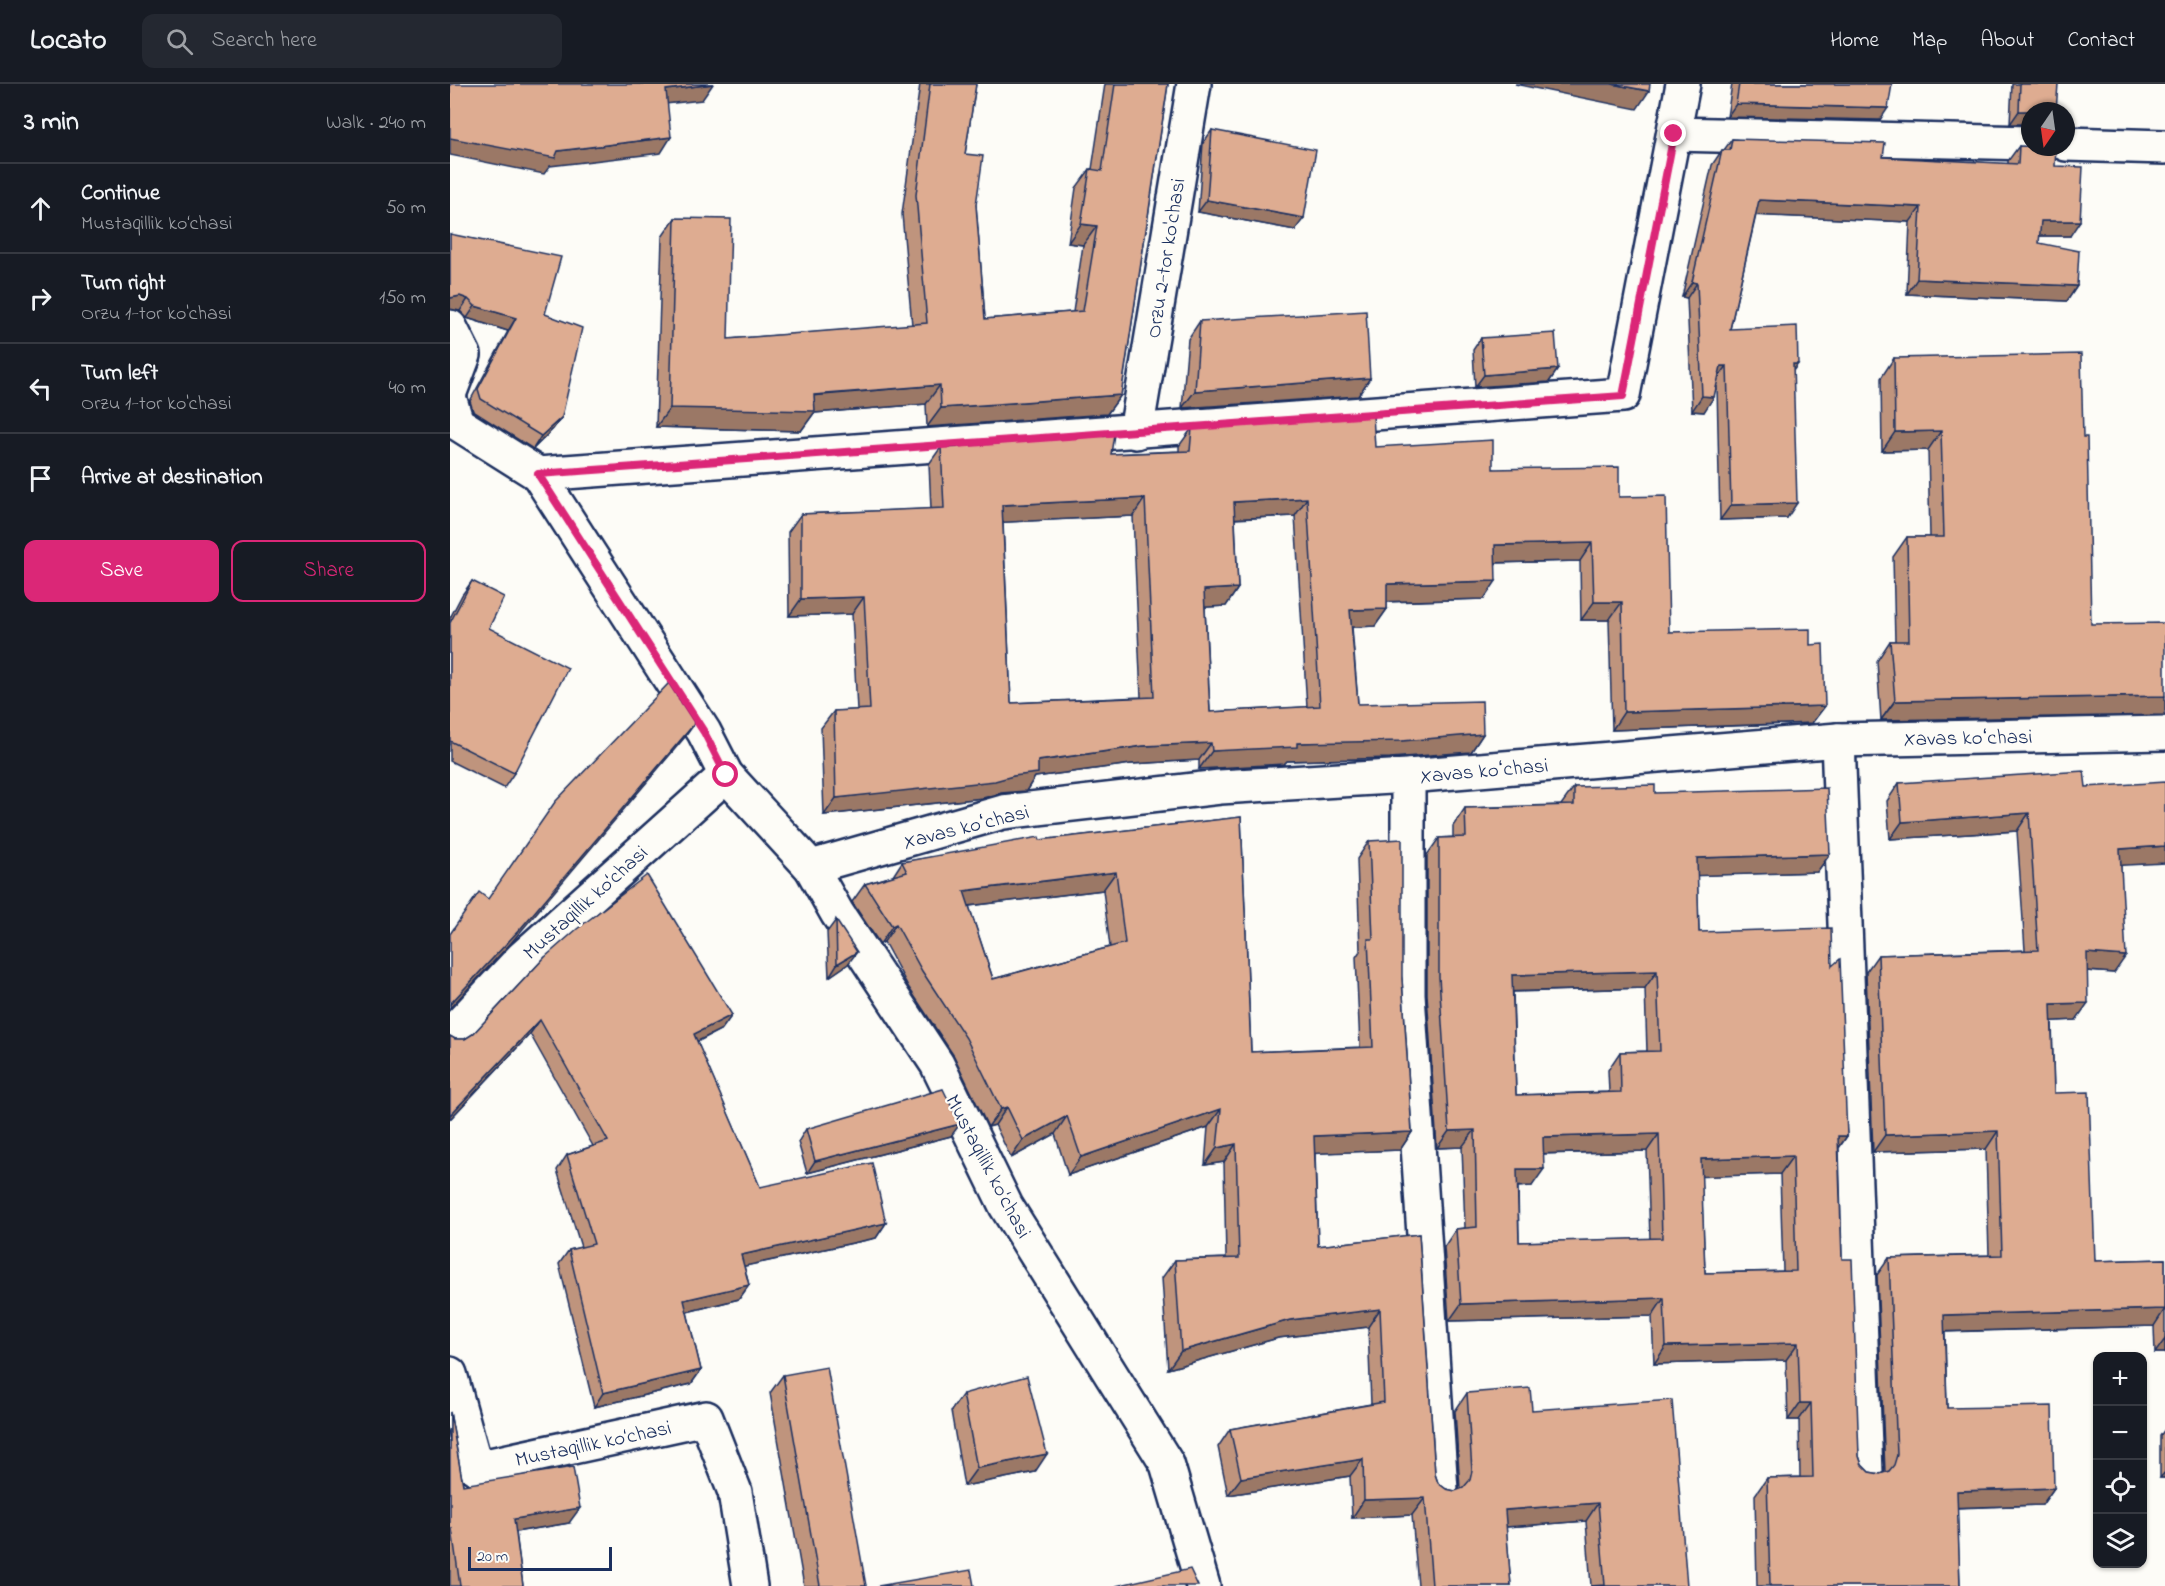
<!DOCTYPE html>
<html lang="en">
<head>
<meta charset="utf-8">
<style>
  body { margin:0; font-family:"Indie Flower",sans-serif; background:#242831; color:#f1f3f6 }
  .controls { position:absolute; right:18px; bottom:18px; display:grid; overflow:hidden; border-radius:12px; box-shadow:0 2px 4px #0004 }
  .controls button { width:54px; height:54px; display:grid; place-items:center; padding:0; border:0; border-bottom:2px solid #363941; background:#171b24; color:#f1f3f6; font:30px sans-serif }
  .compass { position:absolute; left:1571px; top:18px; width:54px; height:54px; border-radius:50%; background:#171b24; box-shadow:0 2px 4px #0004; rotate:193deg }
  .scale { position:absolute; left:18px; bottom:15px; width:144px; box-sizing:border-box; padding-left:6px; border:3px solid #1b2f5e; border-top:0; font-size:16px; line-height:21px; white-space:nowrap; color:#1b2f5e; -webkit-text-stroke:4px #fdfcf7; paint-order:stroke }
  .stop { position:absolute; width:18px; height:18px; margin:-14px; border:4px solid #db2777; border-radius:50%; background:#fff }
  .stop.end { background:#db2777; border-color:#fff; box-shadow:0 2px 6px #0008 }
  .list { margin:0; padding:0; list-style:none }
  h2 { display:flex; justify-content:space-between; align-items:center; height:78px; margin:0; padding:0 24px; font-size:26px }
  h2 small { font-size:20px; font-weight:400; color:#9ea1a6 }
  .list li { display:grid; grid-template-columns:39px 1fr auto; gap:18px; align-items:center; box-sizing:border-box; height:90px; padding:0 24px; border-top:2px solid #363941 }
  .list b { display:block; font-size:22px; white-space:nowrap }
  .list p { margin:0; font-size:20px; white-space:nowrap; color:#9ea1a6 }
  .list em { font-size:20px; font-style:normal; color:#9ea1a6 }
  .actions { display:flex; gap:12px; padding:18px 24px }
  .actions a { flex:1; padding:14px 0; border:2px solid #db2777; border-radius:12px; text-align:center; font-size:21px; color:#db2777 }
  .actions .main { background:#db2777; color:#fff }
  .icon { flex:none; width:33px; height:33px; fill:none; stroke:currentColor; stroke-width:2; stroke-linecap:round; stroke-linejoin:round }
  .map { position:relative; flex:none; width:1715px; height:1502px; overflow:hidden }
  header { display:flex; align-items:center; gap:36px; box-sizing:border-box; height:84px; padding:0 30px; background:#171b24; border-bottom:2px solid #363941 }
  header strong { font-size:28px }
  nav { display:flex; gap:33px; margin-inline-start:auto; font-size:21px }
  .search { width:420px; height:54px; background:#242831; display:flex; align-items:center; gap:15px; box-sizing:border-box; padding:0 21px; border-radius:12px; color:#9ea1a6; font-size:22px }
  main { display:flex }
  aside { flex:1; background:#171b24 }
  .map>svg:first-child { display:block }
  .lines { fill:none; stroke-linecap:round; stroke-linejoin:round }
  .minor-casing { stroke:#1b2f5e; stroke-width:38 }
  .minor { stroke:#fdfcf7; stroke-width:33 }
  .wall { fill:#bf947d; stroke:#1b2f5e; stroke-width:1.5; fill-rule:evenodd }
  .shaded-wall { fill:#9b7866; stroke:#1b2f5e; stroke-width:1.5 }
  .building { fill:#deac91; stroke:#1b2f5e; stroke-width:1.5; fill-rule:evenodd }
  .route { stroke:#db2777; stroke-width:8 }
  .labels { text-anchor:middle; stroke-width:4.5; stroke-linejoin:round; paint-order:stroke }
  .street-label { font-size:21px; fill:#1b2f5e; stroke:#fdfcf7 }
</style>
</head>
<body>
<header>
<strong>Locato</strong>
<div class="search"><svg class="icon" aria-label="search" viewBox="0 0 24 24"><circle cx="10" cy="10" r="6"/><path d="M15 15l6 6"/></svg>Search here</div>
<nav><a>Home</a><a>Map</a><a>About</a><a>Contact</a></nav>
</header>
<main>
<aside>
<h2>3 min<small>Walk · 240 m</small></h2>
<ul class="list">
<li><svg class="icon" aria-label="ahead" viewBox="0 0 24 24"><path d="M12 20V5M6 11l6-6 6 6"/></svg><div><b>Continue</b><p>Mustaqillik ko‘chasi</p></div><em>50 m</em></li>
<li><svg class="icon" aria-label="right" viewBox="0 0 24 24"><path d="M7 20v-9h11M14 6l5 5-5 5"/></svg><div><b>Turn right</b><p>Orzu 1-tor ko'chasi</p></div><em>150 m</em></li>
<li><svg class="icon" aria-label="left" viewBox="0 0 24 24"><path d="M17 20v-9H6M10 6l-5 5 5 5"/></svg><div><b>Turn left</b><p>Orzu 1-tor ko'chasi</p></div><em>40 m</em></li>
<li><svg class="icon" aria-label="arrive" viewBox="0 0 24 24"><path d="M6 21V4h12l-3 4 3 4H6"/></svg><div><b>Arrive at destination</b></div></li>
</ul>
<div class="actions"><a class="main">Save</a><a>Share</a></div>
</aside>
<div class="map">
<svg width="1715" height="1502" viewBox="0 0 1715 1502">
  <rect width="100%" height="100%" fill="#fdfcf7"/>
  <filter id="ink" filterUnits="userSpaceOnUse"><feTurbulence type="fractalNoise" baseFrequency=".0167" numOctaves="2"/><feDisplacementMap in="SourceGraphic" scale="12" xChannelSelector="R" yChannelSelector="G"/><feConvolveMatrix kernelMatrix="1 2 1 2 8 2 1 2 1" color-interpolation-filters="sRGB"/></filter>
  <g filter="url(#ink)">
    <g class="lines">
      <g class="minor-casing">
        <g id="minor">
          <polyline points="1224,50 1580,59"/>
          <polyline points="1616,60 1715,63"/>
          <polyline points="0,243 14,271 0,308"/>
          <polyline points="0,316 7,339 88,390 254,648 276,691 361,783 387,829 487,980 556,1122 717,1380 753,1502"/>
          <polyline points="686,348 744,0"/>
          <polyline points="88,390 1173,311 1233,0"/>
          <polyline points="1388,656 1416,1389"/>
          <polyline points="958,692 958,911 991,1406"/>
          <polyline points="361,783 553,728 770,703 958,692 1388,656 1715,649"/>
          <polyline points="0,951 72,874 276,691"/>
          <polyline points="0,1290 26,1384 256,1334 285,1408 300,1502"/>
        </g>
      </g>
      <use href="#minor" class="minor"/>
    </g>
    <g class="wall">
      <polygon points="470,0 526,0 515,70 526,121 535,235 623,228 633,161 618,159 626,104 640,85 642,85 655,0 718,0 671,311 657,330 477,343 476,320 364,329 351,347 206,343 212,153 225,134 278,255 462,241 452,130"/>
      <polygon points="1282,0 1442,0 1430,36 1277,33"/>
      <polygon points="1562,0 1608,0 1560,40"/>
      <polygon points="762,46 845,146 748,128 753,59"/>
      <polygon points="1282,55 1433,73 1558,80 1558,77 1569,62 1605,82 1620,152 1589,152 1589,159 1627,202 1617,217 1457,210 1460,138 1306,131 1280,245 1343,287 1337,434 1270,436 1267,302 1254,328 1242,327 1237,214 1232,213 1262,81 1272,66 1274,66"/>
      <polygon points="0,150 95,230 112,333 103,345 83,365 23,327 20,317 58,247 17,234 10,227 0,225"/>
      <polygon points="750,237 920,294 908,312 732,324 738,255"/>
      <polygon points="1031,254 1108,285 1099,298 1025,303 1023,266"/>
      <polygon points="1444,274 1633,353 1431,636 1427,577 1440,557 1445,557 1443,473 1457,453 1480,453 1478,366 1432,367 1431,294"/>
      <path d="M742 344 925 363 1043 385 1169 413 1219 548 1360 561 1375 622 1362 639 1162 646 1159 536H1131L1130 477 1046 479 1034 515 937 518V525L925 542 902 543 908 620 1033 650 1021 668 940 674 837 677 834 680 749 685V676L681 680 585 693 576 707 551 709 533 714 374 731 371 644 384 627 407 626 402 530 339 532 338 448 351 430 481 425 479 380 491 363 661 370 729 367V362ZM683 432 691 613 561 619 553 438ZM845 432 857 623 760 628 755 523 776 522 788 504 785 435Z"/>
      <polygon points="22,497 39,544 64,689 54,704 0,677 0,534 12,511"/>
      <path d="M1449 699 1636 703 1671 782 1664 889 1637 887 1626 936 1602 937 1604 1009 1645 1177 1715 1175V1269H1705L1704 1242 1495 1248 1497 1324 1604 1404 1592 1421 1507 1424 1510 1502H1307L1305 1411 1317 1394 1350 1393 1349 1336H1338L1336 1276 1204 1280 1202 1232 999 1237 994 1163 1006 1145 1015 1144 1012 1063 987 1064 977 910V771L989 754 1003 753V742L1015 724 1111 721 1124 703 1205 709 1380 770 1367 788 1247 791 1249 848 1382 882 1397 1052 1389 1064 1392 1175 1409 1372 1412 1381 1419 1388 1430 1390 1435 1388 1427 1191 1439 1174 1539 1171 1536 1065 1423 1068 1416 888 1428 871 1575 866 1567 747 1440 755 1437 717ZM1195 904 1197 967 1170 968 1158 986 1159 1008 1066 1011 1063 908ZM1197 1067 1200 1155 1069 1158 1068 1103 1082 1102 1093 1070ZM1330 1090 1333 1187 1255 1189 1251 1092Z"/>
      <path d="M791 733 801 968 910 963 906 873 910 867 907 775 919 757 952 895 962 1048 950 1066 865 1069 868 1162 969 1150 985 1390 988 1399 996 1405 1005 1407 1010 1405 1005 1327 1017 1309 1082 1326 1237 1502H1141L1136 1437 1056 1443 1061 1502H968L962 1431 902 1434 900 1392 778 1411 768 1363 780 1345 921 1320 918 1243 828 1254 718 1285 712 1194 725 1176 776 1174 774 1078 755 1081 758 1043 618 1091 605 1050 561 1074 545 1041 538 1043 504 972 459 904 434 858 430 860 402 818 415 800 443 792 452 778 590 756ZM653 806 660 863 543 895 519 822Z"/>
      <polygon points="386,836 398,880 379,893 377,848"/>
      <polygon points="95,873 282,931 272,945 247,958 310,1103 436,1139 426,1154 294,1182 299,1201 289,1215 237,1228 251,1286 241,1300 144,1323 109,1180 119,1166 131,1163 107,1086 117,1071 143,1062 80,950 0,1035 0,952 5,955 15,955 23,950"/>
      <polygon points="356,1045 501,1052 357,1089 348,1058"/>
      <polygon points="333,1291 416,1502 354,1502 320,1309"/>
      <polygon points="513,1310 585,1388 514,1402 501,1327"/>
      <polygon points="0,1328 13,1401 119,1439 66,1448 73,1502 0,1502"/>
      <polygon points="1715,1345 1715,1394 1710,1394 1710,1352"/>
    </g>
    <g class="shaded-wall">
      <polygon points="263,0 252,16 205,21 216,6"/>
      <polygon points="1065,0 1162,0 1199,7 1187,25"/>
      <polygon points="1286,20 1438,24 1430,36 1277,33"/>
      <polygon points="1569,27 1580,27 1580,40 1560,40"/>
      <polygon points="221,53 211,69 100,82 94,90 0,71 0,54 108,67"/>
      <polygon points="757,116 854,134 845,146 748,128"/>
      <polygon points="1309,116 1471,123 1460,138 1299,131"/>
      <polygon points="1591,137 1630,137 1620,152 1581,152"/>
      <polygon points="631,140 647,142 633,161 618,159"/>
      <polygon points="1467,195 1627,202 1617,217 1457,210"/>
      <polygon points="1242,198 1247,199 1237,214 1232,213"/>
      <polygon points="10,212 18,215 10,227 0,225 0,214"/>
      <polygon points="25,222 66,234 58,247 17,234"/>
      <polygon points="1343,280 1348,280 1338,294"/>
      <polygon points="1271,282 1277,282 1266,297"/>
      <polygon points="1108,285 1099,298 1025,303 1034,291"/>
      <polygon points="920,294 908,312 732,324 745,307"/>
      <polygon points="490,301 476,320 364,329 351,347 206,343 220,324"/>
      <polygon points="671,311 657,330 477,343 491,324"/>
      <polygon points="1252,312 1264,313 1254,328 1242,327"/>
      <polygon points="112,333 103,345 83,365 91,352"/>
      <polygon points="1491,347 1478,366 1432,367 1445,348"/>
      <polygon points="695,414 683,432 540,439 552,421"/>
      <polygon points="857,414 845,432 772,435 784,418"/>
      <polygon points="1347,419 1337,434 1270,436 1281,421"/>
      <polygon points="1142,459 1130,477 1033,479 1045,461"/>
      <polygon points="1046,497 1034,515 924,518 937,500"/>
      <polygon points="788,504 776,522 742,524 754,506"/>
      <polygon points="414,513 402,530 339,532 351,515"/>
      <polygon points="1144,518 1172,518 1159,536 1131,536"/>
      <polygon points="937,525 925,542 888,544 900,526"/>
      <polygon points="1715,612 1715,631 1431,636 1445,617"/>
      <polygon points="1375,622 1362,639 1162,646 1174,628"/>
      <polygon points="245,639 235,653 61,859 0,924 0,920"/>
      <polygon points="1033,650 1021,668 940,674 837,677 834,680 749,685 762,667 847,659"/>
      <polygon points="761,659 749,676 681,680 585,693 576,707 551,709 533,714 374,731 386,714 563,692 588,677 693,662"/>
      <polygon points="1579,729 1567,747 1440,755 1452,738"/>
      <polygon points="1715,762 1715,779 1658,782 1670,765"/>
      <polygon points="1380,770 1367,788 1235,792 1247,774"/>
      <polygon points="666,788 653,806 501,824 514,807"/>
      <polygon points="446,840 434,858 430,860 442,842"/>
      <polygon points="407,868 398,880 379,893 387,880"/>
      <polygon points="1637,869 1676,872 1664,889 1624,886"/>
      <polygon points="1207,887 1195,904 1050,908 1062,891"/>
      <polygon points="1638,919 1626,936 1589,938 1601,920"/>
      <polygon points="282,931 272,945 234,964 244,950"/>
      <polygon points="90,936 80,950 0,1035 0,1031"/>
      <polygon points="557,1023 545,1041 538,1043 551,1025"/>
      <polygon points="771,1025 758,1043 618,1091 631,1073"/>
      <polygon points="617,1032 605,1050 561,1074 573,1056"/>
      <polygon points="510,1040 501,1052 357,1089 365,1077"/>
      <polygon points="1025,1046 1012,1063 987,1064 999,1047"/>
      <polygon points="1548,1047 1536,1065 1423,1068 1435,1051"/>
      <polygon points="962,1048 950,1066 852,1070 864,1052"/>
      <polygon points="1209,1050 1197,1067 1080,1070 1093,1053"/>
      <polygon points="1388,1052 1397,1052 1385,1069"/>
      <polygon points="786,1060 774,1078 755,1081 767,1064"/>
      <polygon points="1343,1072 1330,1090 1239,1093 1251,1075"/>
      <polygon points="1067,1085 1094,1085 1082,1102 1055,1103"/>
      <polygon points="436,1139 426,1154 281,1185 291,1171"/>
      <polygon points="299,1201 289,1215 224,1231 234,1216"/>
      <polygon points="1214,1214 1202,1232 999,1237 1011,1220"/>
      <polygon points="930,1225 918,1243 828,1254 718,1285 731,1267 840,1236"/>
      <polygon points="1715,1225 1704,1242 1482,1248 1494,1231"/>
      <polygon points="1715,1255 1715,1269 1705,1269"/>
      <polygon points="1348,1259 1336,1276 1204,1280 1216,1262"/>
      <polygon points="251,1286 241,1300 144,1323 153,1309"/>
      <polygon points="1350,1319 1361,1319 1349,1336 1338,1336"/>
      <polygon points="597,1370 585,1388 514,1402 527,1384"/>
      <polygon points="913,1375 900,1392 778,1411 791,1394"/>
      <polygon points="1715,1388 1715,1394 1710,1394"/>
      <polygon points="1604,1404 1592,1421 1495,1424 1507,1407"/>
      <polygon points="975,1414 962,1431 902,1434 914,1416"/>
      <polygon points="1148,1419 1136,1437 1042,1444 1055,1426"/>
      <polygon points="130,1424 119,1439 53,1450 64,1435"/>
    </g>
    <g class="building">
      <polygon points="0,0 263,0 216,6 221,53 108,67 105,74 0,54"/>
      <polygon points="480,0 526,0 515,70 533,72 526,121 535,235 633,227 647,142 631,140 640,85 652,87 665,0 718,0 671,311 491,324 490,301 364,311 365,327 220,324 225,134 281,135 278,255 477,239 466,111"/>
      <polygon points="1162,0 1200,0 1199,7"/>
      <polygon points="1289,0 1442,0 1438,24 1286,20"/>
      <polygon points="1570,0 1608,0 1606,27 1569,27"/>
      <polygon points="762,46 866,66 854,134 757,116"/>
      <polygon points="1282,55 1435,59 1433,73 1568,80 1569,62 1606,63 1605,82 1633,83 1630,137 1591,137 1589,159 1629,167 1627,202 1467,195 1471,123 1309,116 1280,245 1347,242 1348,280 1343,280 1347,419 1281,421 1277,282 1271,282 1264,313 1252,312 1247,199 1242,198 1272,66 1280,66"/>
      <polygon points="0,150 111,173 95,230 132,244 112,333 91,352 31,315 28,305 66,234 25,222 18,215 10,212 0,214"/>
      <polygon points="916,227 920,294 745,307 750,237"/>
      <polygon points="1105,249 1108,285 1034,291 1031,254"/>
      <polygon points="1631,270 1633,353 1637,353 1641,540 1715,539 1715,612 1445,617 1440,557 1459,557 1457,453 1494,453 1491,347 1445,348 1444,274"/>
      <path d="M923 331 925 363 1043 356V385L1169 383V413L1216 412 1219 548 1360 545V561L1373 560 1375 622 1174 628 1172 518H1144L1142 459 1045 461 1046 497 937 500V525L900 526 908 620 1032 617 1033 650 952 657 847 659V663L762 667 761 659 693 662 588 677V689L563 692 545 697 386 714 384 627 420 625 414 513 351 515V430L494 424 491 363 664 350 661 370 740 367 742 344ZM695 414 704 613 561 619 552 421ZM857 414 870 622 760 628 754 506 788 504 784 418Z"/>
      <polygon points="22,497 54,513 39,544 118,584 64,689 0,657 0,539"/>
      <polygon points="219,599 245,639 71,844 0,920 0,850 29,808 38,815 105,718"/>
      <path d="M1634 687 1636 703 1715 698V762L1670 765 1676 872 1637 869 1638 919 1601 920 1604 1009 1639 1008 1645 1177 1715 1175V1225L1494 1231 1497 1324 1602 1322 1604 1404 1507 1407 1510 1502H1320L1317 1394 1363 1393 1361 1319H1350L1348 1259 1216 1262 1214 1214 1011 1220 1006 1145 1027 1143 1025 1046 999 1047 989 893V754L1016 753 1015 724 1124 721V703L1205 701V709L1377 704 1380 770 1247 774 1249 848 1381 844 1382 882 1390 875 1397 1052H1388L1392 1175H1402L1409 1372 1412 1381 1419 1388 1430 1390 1439 1387 1444 1381 1447 1371 1439 1174 1552 1171 1548 1047 1435 1051 1428 871 1588 866 1579 729 1452 738 1449 699ZM1207 887 1210 967 1170 968 1171 1008 1066 1011 1062 891ZM1209 1050 1212 1154 1069 1158 1067 1085H1094L1093 1053ZM1343 1072 1346 1187 1255 1189 1251 1075Z"/>
      <path d="M791 733 801 968 923 963 918 855H923L919 757 952 755V895L962 1048 864 1052 868 1162 969 1150 985 1390 988 1399 996 1405 1005 1407 1013 1404 1020 1396 1022 1387 1017 1309 1080 1304 1082 1326 1222 1316 1237 1502H1140L1155 1501 1148 1419 1055 1426 1061 1502H982L975 1414 914 1416 913 1375 791 1394 780 1345 934 1318 930 1225 840 1236 731 1267 725 1176 789 1174 786 1060 767 1064 771 1025 631 1073 617 1032 573 1056 557 1023 551 1025 516 954 472 887 446 840 442 842 415 800 457 788 452 778 589 753 590 756ZM666 788 675 859 543 895 514 807Z"/>
      <polygon points="197,791 282,931 244,950 310,1103 422,1079 436,1139 291,1171 299,1201 234,1216 251,1286 153,1309 119,1166 144,1160 117,1071 158,1057 90,936 0,1031 0,952 5,955 15,955 23,950 95,873 127,845"/>
      <polygon points="386,836 407,868 387,880"/>
      <polygon points="493,1005 510,1040 365,1077 356,1045"/>
      <polygon points="377,1283 416,1502 370,1502 333,1291"/>
      <polygon points="577,1292 597,1370 527,1384 513,1310"/>
      <polygon points="0,1328 13,1401 123,1383 130,1424 64,1435 73,1502 10,1502 2,1445 0,1446"/>
      <polygon points="740,1485 748,1502 666,1502"/>
      <polygon points="521,1486 524,1502 428,1502"/>
    </g>
  </g>
  <g class="lines" filter="url(#ink)">
    <polyline class="route" points="276,691 254,648 88,390 1173,312 1224,50"/>
  </g>
  <g class="labels">
    <g class="street-label">
      <text transform="translate(715 174) rotate(-81)" y="7">Orzu 2-tor ko'chasi</text>
      <text transform="translate(1518 653) rotate(-1)" y="7">Xavas koʻchasi</text>
      <text transform="translate(1034 686) rotate(-5)" y="7">Xavas koʻchasi</text>
      <text transform="translate(516 742) rotate(-14)" y="7">Xavas koʻchasi</text>
      <text transform="translate(135 818) rotate(-42)" y="7">Mustaqillik ko‘chasi</text>
      <text transform="translate(539 1082) rotate(62)" y="7">Mustaqillik ko‘chasi</text>
      <text transform="translate(143 1359) rotate(-12)" y="7">Mustaqillik ko‘chasi</text>
    </g>
  </g>
</svg>
<div class="controls">
<button>+</button>
<button>−</button>
<button><svg class="icon" aria-label="locate" viewBox="0 0 24 24"><circle cx="12" cy="12" r="6"/><path d="M12 2v4M12 18v4M2 12h4M18 12h4"/></svg></button>
<button><svg class="icon" aria-label="layers" viewBox="0 0 24 24"><path d="M12 4l9 5-9 5-9-5zM3 14l9 5 9-5"/></svg></button>
</div>
<svg class="compass" viewBox="-18 -18 36 36"><path d="M0-13l5 13h-10z" fill="#e53935"/><path d="M0 13l5-13h-10z" fill="#9ea1a6"/></svg>
<div class="scale">20 m</div>
<div class="stop" style="left:276px;top:691px"></div>
<div class="stop end" style="left:1224px;top:50px"></div>
</div>
</main>
</body>
</html>
